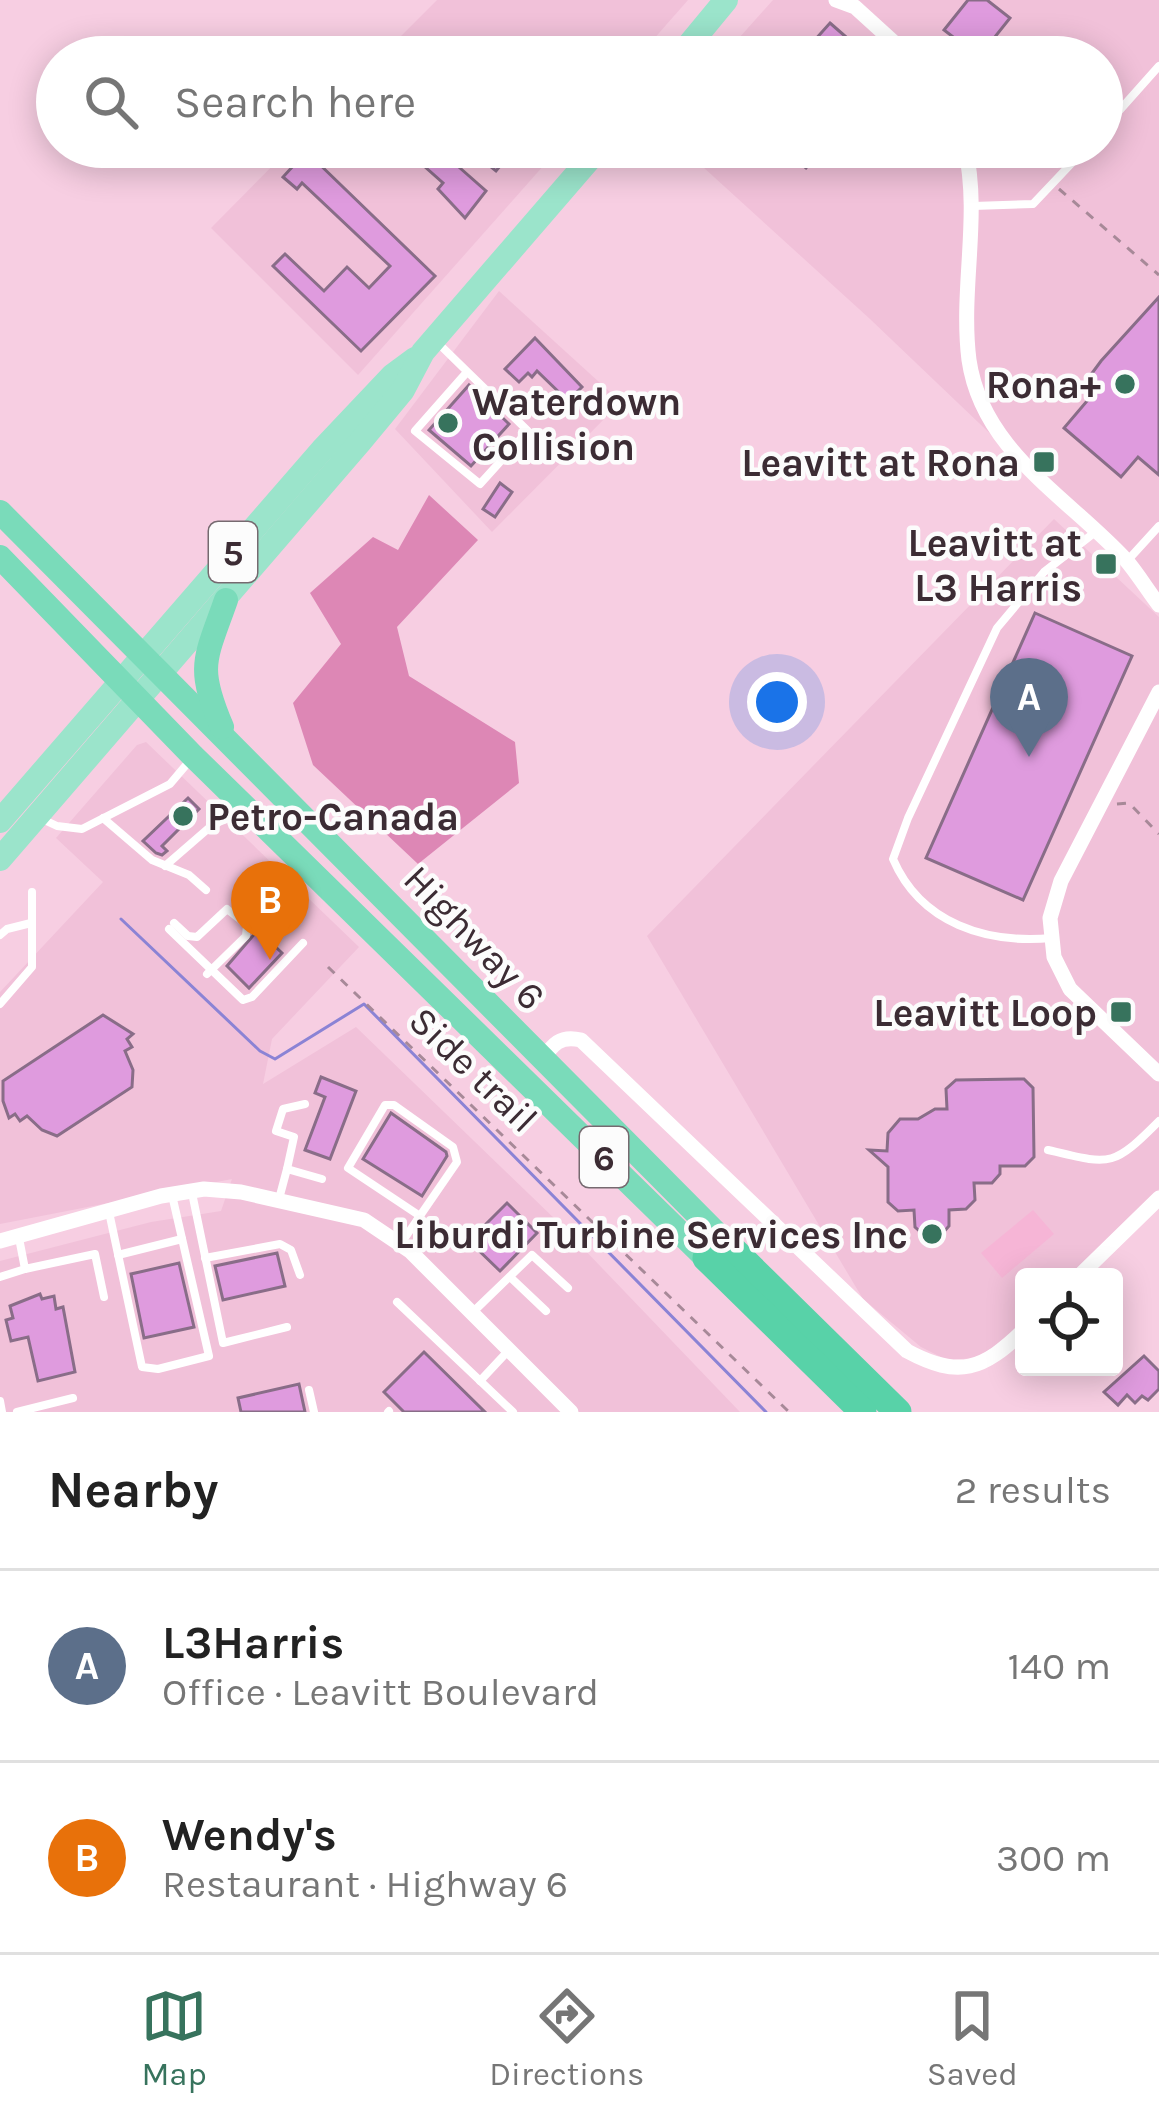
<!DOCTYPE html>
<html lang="en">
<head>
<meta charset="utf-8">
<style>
  body { margin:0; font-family:Karla,sans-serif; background:#f2f2f2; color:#222 }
  .controls { position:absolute; right:36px; bottom:36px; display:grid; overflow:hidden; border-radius:12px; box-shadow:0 6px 30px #0003 }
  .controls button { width:108px; height:108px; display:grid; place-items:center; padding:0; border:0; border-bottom:3px solid #e0e0e0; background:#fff; color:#222; font:60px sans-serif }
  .you { position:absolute; left:777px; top:702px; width:42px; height:42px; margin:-30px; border:9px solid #fff; border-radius:50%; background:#1a73e8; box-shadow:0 0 0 18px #1a73e833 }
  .badge { display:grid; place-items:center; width:78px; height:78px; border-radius:50%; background:#37735d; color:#fff; font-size:39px; font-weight:700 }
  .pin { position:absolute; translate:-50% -99px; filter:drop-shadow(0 3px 6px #0008) }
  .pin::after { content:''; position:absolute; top:63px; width:42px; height:36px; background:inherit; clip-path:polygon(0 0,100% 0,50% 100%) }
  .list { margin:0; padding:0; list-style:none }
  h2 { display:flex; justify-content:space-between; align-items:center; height:156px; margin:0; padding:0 48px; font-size:51px }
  h2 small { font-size:39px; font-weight:400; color:#767676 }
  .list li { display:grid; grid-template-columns:78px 1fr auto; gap:36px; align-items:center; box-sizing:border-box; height:192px; padding:0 48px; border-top:3px solid #e0e0e0 }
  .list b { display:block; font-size:45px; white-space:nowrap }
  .list p { margin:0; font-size:39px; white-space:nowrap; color:#767676 }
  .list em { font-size:39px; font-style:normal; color:#767676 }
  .icon { flex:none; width:66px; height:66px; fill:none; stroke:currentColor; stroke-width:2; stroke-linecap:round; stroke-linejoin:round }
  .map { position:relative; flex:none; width:1159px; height:1412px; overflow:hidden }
  .search { position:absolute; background:#fff; box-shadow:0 6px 30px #0003; left:36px; right:36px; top:36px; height:132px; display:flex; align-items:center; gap:30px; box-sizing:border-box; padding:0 42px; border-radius:66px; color:#767676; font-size:45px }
  .sheet { height:540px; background:#fff }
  nav { display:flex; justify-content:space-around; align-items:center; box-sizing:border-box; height:168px; border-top:3px solid #e0e0e0; background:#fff; font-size:33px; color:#767676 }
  nav a { display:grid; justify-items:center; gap:6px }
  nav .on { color:#37735d }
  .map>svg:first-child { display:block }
  .built { fill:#f1c1d9 }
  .green { fill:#f6b5d6 }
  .forest { fill:#dd87b5 }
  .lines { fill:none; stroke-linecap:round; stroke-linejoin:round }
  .stream { stroke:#8b83d5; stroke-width:3 }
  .building { fill:#df9bde; stroke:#896d88; stroke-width:3 }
  .path { stroke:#a78998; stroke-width:3; stroke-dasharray:9 9; stroke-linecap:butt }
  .service { stroke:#fff; stroke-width:8 }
  .minor { stroke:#fff; stroke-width:15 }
  .primary { stroke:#9be4cb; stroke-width:24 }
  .trunk { stroke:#7adbba; stroke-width:24 }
  .motorway { stroke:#58d2a8; stroke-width:27 }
  .poi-dot { fill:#37735d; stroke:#fcfcfc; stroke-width:4.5 }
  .labels { text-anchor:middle; stroke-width:9; stroke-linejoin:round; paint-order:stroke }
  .shield { fill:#fcfcfc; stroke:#766a70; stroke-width:3 }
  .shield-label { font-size:36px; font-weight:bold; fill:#3c2c34 }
  .poi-label { font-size:39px; font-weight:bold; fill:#3c2c34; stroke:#fcfcfc; text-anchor:end }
  .street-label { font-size:39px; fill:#3c2c34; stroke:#fcfcfc }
</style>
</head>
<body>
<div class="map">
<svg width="1159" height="1412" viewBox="0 0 1159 1412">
  <rect width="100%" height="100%" fill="#f7cee2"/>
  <g class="built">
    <polygon points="437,0 688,0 638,57 380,57"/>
    <polygon points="773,0 1159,0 1159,595 870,319 681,147 1102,147 1102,57 722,57"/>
    <polygon points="291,147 560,147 358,375 211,228"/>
    <polygon points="499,291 621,402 492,532 395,429"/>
    <polygon points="1054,519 1159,617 1159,1189 1069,1277 1024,1277 1024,1321 1002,1343 975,1358 947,1360 921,1347 863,1299 647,936"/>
    <polygon points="146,742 359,947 272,1039 263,1084 356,1027 557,1221 740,1412 0,1412 0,1261 151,1222 221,1211 232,1179 0,1224 0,992 103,882 56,838 137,745"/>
  </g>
  <polygon class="green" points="1033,1210 1054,1234 1002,1278 981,1253"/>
  <polygon class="forest" points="429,495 478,540 397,627 409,676 515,742 519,783 418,864 313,765 293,703 341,644 310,593 373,537 398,550"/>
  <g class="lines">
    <polyline class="stream" points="121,919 260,1051 275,1059 364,1004 766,1412"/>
  </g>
  <g class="building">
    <polygon points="968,0 987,0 1010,18 979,57 944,30"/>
    <polygon points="830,23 869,57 811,57 805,51"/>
    <polygon points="418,147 461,147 471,156 460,168 486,191 465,218 438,189 443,183 424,166 431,159"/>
    <polygon points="481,147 516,147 496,171 475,154"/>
    <polygon points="781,147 824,147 806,168"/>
    <polygon points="313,158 435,276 361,351 273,266 285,254 324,291 347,267 369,288 390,266 302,183 297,189 283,177 294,165"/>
    <polygon points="1159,297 1159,475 1138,457 1121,477 1064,428 1093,394 1096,387 1087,380 1101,361"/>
    <polygon points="535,338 582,387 568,401 537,371 532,377 528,373 519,382 505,369"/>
    <polygon points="469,385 509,424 471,466 429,430"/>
    <polygon points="500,483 512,492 495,517 483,509"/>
    <polygon points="1035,613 1132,656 1023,900 926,858"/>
    <polygon points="188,798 199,809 162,846 167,851 162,855 156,853 143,841"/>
    <polygon points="258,930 282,953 249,988 227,966"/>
    <polygon points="103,1015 133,1034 127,1039 132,1047 125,1051 133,1070 132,1087 57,1136 42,1130 27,1116 20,1121 15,1114 9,1118 3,1101 3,1081"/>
    <polygon points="321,1077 356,1091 330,1159 305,1150 325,1097 315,1093"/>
    <polygon points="1024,1079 1033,1088 1034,1157 1025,1166 1000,1166 1000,1174 992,1183 974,1183 975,1200 966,1209 949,1210 949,1226 941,1235 932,1239 924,1235 915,1227 914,1210 898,1211 888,1202 888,1167 869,1150 887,1151 888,1133 900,1119 918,1119 935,1109 947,1109 946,1089 956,1080"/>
    <polygon points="391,1113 446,1152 447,1156 422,1196 363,1159"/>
    <polygon points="507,1203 537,1233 500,1271 469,1241"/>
    <polygon points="277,1253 285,1286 223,1300 215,1266"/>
    <polygon points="179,1263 194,1327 144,1338 131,1274"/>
    <polygon points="40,1294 42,1299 54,1296 56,1309 63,1307 75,1372 38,1381 28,1337 11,1341 6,1320 13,1318 10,1306"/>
    <polygon points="424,1352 485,1412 404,1412 384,1392"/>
    <polygon points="1144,1356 1159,1371 1159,1389 1148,1400 1142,1396 1135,1403 1127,1395 1118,1405 1104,1392"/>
    <polygon points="299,1384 305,1412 241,1412 238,1398"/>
  </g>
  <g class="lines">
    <g class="path">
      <polyline points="1059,189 1159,275"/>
      <polyline points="1117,804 1129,803 1159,834"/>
      <polyline points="328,967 789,1412"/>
    </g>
    <g class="service">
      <polyline points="1102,130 1159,66"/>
      <polyline points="973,206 1033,204 1087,147"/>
      <polyline points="439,344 528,431 480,484 415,431 467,372"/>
      <polyline points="1128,560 1159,526"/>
      <polyline points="40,818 57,826 82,829 170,784 192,758"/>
      <polyline points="103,818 152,860 189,875 206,890"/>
      <polyline points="165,866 210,827 241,810"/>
      <polyline points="174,923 188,936 197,937 227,909 247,925 246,936 207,974"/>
      <polyline points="169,929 243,1000 252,997 303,943"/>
      <polyline points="0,935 7,929 31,923"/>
      <path d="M1052 938C987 944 921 924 893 859L908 818 997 628 1044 572 1094 533"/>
      <polyline points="0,1004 32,967 32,892"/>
      <path d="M1048 1150C1111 1165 1112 1168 1159 1121"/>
      <polyline points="287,1169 294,1137 276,1131 283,1109 305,1104"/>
      <polyline points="192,1193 223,1343 287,1327"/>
      <polyline points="279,1199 287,1169 322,1179"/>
      <polyline points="109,1212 142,1367 158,1369 209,1356 172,1195"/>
      <polyline points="19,1238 25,1269 95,1254 104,1297"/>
      <polyline points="402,1242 457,1162 453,1147 394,1105 385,1105 348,1168 420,1216"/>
      <polyline points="118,1255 182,1239"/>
      <polyline points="205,1258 280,1244 291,1250 300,1275"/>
      <polyline points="0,1277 25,1269"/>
      <polyline points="510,1277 546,1311"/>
      <polyline points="397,1302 513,1412"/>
      <polyline points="473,1312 532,1255 568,1288"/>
      <polyline points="480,1381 508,1351"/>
      <polyline points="309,1390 314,1412"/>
      <polyline points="0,1401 2,1412"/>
      <polyline points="17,1412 73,1398"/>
      <polyline points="388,1412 389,1411"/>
    </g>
    <g class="minor">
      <polyline points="836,0 855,7 910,57"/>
      <path d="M965 147C981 217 960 288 969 360 982 451 1069 498 1126 560 1138 574 1148 591 1159 605"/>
      <polyline points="1159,692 1061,881 1050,918 1054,957 1070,989 1159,1074"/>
      <path d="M541 1061C553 1044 560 1035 581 1040L907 1351C959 1379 983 1370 1024 1330"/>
      <polyline points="0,1241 161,1196 204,1189 241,1192 364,1220 410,1251 571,1412"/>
      <polyline points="1078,1277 1159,1198"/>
    </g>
    <g class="primary">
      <polyline points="679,57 726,0"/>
      <polyline points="0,821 322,450 392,376 415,359"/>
      <polyline points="0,859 360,442 403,390 423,352 600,147"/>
    </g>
    <g class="trunk">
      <polyline points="0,512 723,1240"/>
      <polyline points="0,557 193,756 706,1258"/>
      <path d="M222 727C196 666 205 660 226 600"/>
    </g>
    <g class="motorway">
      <polyline points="723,1240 898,1412"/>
      <polyline points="706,1258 863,1412"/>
    </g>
  </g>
  <g class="poi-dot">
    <circle cx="1125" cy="384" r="12"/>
    <circle cx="448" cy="423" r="12"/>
    <rect x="1032" y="450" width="24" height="24" rx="6"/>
    <rect x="1094" y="552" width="24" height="24" rx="6"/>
    <circle cx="183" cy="816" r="12"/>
    <rect x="1109" y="1000" width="24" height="24" rx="6"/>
    <circle cx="932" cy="1234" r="12"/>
  </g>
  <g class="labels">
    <g class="shield">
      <rect x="209" y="522" width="48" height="60" rx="9"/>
      <rect x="580" y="1127" width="48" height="60" rx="9"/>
    </g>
    <g class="shield-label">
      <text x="233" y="565">5</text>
      <text x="604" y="1170">6</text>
    </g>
    <g class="poi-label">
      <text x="1101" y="398">Rona+</text>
      <text x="472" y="415" text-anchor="start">Waterdown<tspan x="472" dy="45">Collision</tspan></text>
      <text x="1020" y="476">Leavitt at Rona</text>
      <text x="1082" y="556">Leavitt at<tspan x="1082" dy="45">L3 Harris</tspan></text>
      <text x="207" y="830" text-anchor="start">Petro-Canada</text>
      <text x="1097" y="1026">Leavitt Loop</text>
      <text x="908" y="1248">Liburdi Turbine Services Inc</text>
    </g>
    <g class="street-label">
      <text transform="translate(475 937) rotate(46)" y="14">Highway 6</text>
      <text transform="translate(474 1069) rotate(44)" y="14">Side trail</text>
    </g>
  </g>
</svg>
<div class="controls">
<button><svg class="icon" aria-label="locate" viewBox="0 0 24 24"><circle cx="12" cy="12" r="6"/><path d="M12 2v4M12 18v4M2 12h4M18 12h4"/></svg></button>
</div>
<div class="you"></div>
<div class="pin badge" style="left:1029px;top:757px;background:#5c6f8a">A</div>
<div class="pin badge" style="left:270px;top:960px;background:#e8710a">B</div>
<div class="search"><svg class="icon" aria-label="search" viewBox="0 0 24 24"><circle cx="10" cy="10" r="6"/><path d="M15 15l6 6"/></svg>Search here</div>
</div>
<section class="sheet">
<h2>Nearby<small>2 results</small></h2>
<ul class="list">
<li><span class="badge" style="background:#5c6f8a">A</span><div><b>L3Harris</b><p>Office · Leavitt Boulevard</p></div><em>140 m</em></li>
<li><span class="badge" style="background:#e8710a">B</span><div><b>Wendy's</b><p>Restaurant · Highway 6</p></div><em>300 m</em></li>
</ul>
</section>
<nav>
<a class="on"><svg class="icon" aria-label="map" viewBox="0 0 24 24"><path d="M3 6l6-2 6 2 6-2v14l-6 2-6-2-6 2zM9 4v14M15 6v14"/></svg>Map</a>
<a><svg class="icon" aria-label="directions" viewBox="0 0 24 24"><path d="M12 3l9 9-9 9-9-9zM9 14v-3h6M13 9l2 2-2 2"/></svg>Directions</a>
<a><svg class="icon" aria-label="saved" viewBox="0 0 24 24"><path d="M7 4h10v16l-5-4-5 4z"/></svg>Saved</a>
</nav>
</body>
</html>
